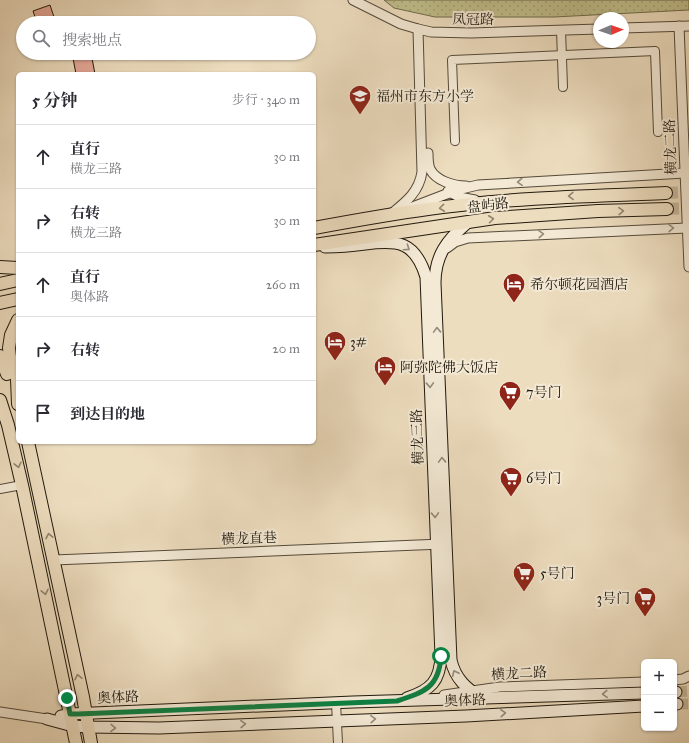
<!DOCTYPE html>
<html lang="zh">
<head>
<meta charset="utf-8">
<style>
  body { margin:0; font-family:"IM FELL Great Primer","Noto Serif SC",serif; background:#f2f2f3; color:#2b2b33 }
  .controls { position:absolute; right:12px; bottom:12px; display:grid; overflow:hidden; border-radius:6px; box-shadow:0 1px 3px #0004 }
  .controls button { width:36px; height:36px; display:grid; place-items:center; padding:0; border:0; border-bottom:1px solid #e1e1e2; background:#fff; color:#2b2b33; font:20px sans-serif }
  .compass { position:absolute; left:593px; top:12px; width:36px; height:36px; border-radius:50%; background:#fff; box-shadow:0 1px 3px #0004; rotate:88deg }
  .stop { position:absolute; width:12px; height:12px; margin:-9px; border:3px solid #0b8043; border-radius:50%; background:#fff }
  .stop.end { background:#0b8043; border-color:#fff; box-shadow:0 1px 4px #0008 }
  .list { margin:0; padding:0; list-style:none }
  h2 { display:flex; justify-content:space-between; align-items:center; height:52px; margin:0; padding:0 16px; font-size:17px }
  h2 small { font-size:13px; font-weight:400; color:#7c7c81 }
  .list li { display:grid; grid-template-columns:26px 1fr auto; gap:12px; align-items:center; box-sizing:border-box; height:64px; padding:0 16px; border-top:1px solid #e1e1e2 }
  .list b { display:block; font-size:15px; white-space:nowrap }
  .list p { margin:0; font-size:13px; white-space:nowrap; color:#7c7c81 }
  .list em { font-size:13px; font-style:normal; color:#7c7c81 }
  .icon { flex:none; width:22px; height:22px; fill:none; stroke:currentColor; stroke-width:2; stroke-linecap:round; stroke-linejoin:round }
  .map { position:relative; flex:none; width:689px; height:743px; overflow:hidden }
  .search { position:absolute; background:#fff; box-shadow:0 1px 3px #0004; left:16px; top:16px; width:300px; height:44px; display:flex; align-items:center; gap:10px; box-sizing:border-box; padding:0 14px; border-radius:22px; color:#7c7c81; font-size:15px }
  .panel { position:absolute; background:#fff; box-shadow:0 1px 3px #0004; left:16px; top:72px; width:300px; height:372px; border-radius:6px }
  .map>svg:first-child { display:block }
  .park { fill:url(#park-dots); stroke:#706c4c }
  .building { fill:#e5a899; stroke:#21190d }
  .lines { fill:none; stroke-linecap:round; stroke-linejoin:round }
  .secondary-tunnel { stroke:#c4b69b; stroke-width:11; stroke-dasharray:11 5.5; stroke-linecap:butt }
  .primary-tunnel { stroke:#c4b69b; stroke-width:12; stroke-dasharray:12 6; stroke-linecap:butt }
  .minor-casing { stroke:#544a3a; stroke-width:10 }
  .tertiary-casing { stroke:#544a3a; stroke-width:11 }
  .secondary-casing { stroke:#21190d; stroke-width:13 }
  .primary-casing { stroke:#21190d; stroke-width:14 }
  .minor { stroke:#f3e9d5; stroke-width:8 }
  .tertiary { stroke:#f3e9d5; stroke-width:9 }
  .secondary { stroke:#f3e9d5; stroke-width:11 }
  .primary { stroke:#edddbf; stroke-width:12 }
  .oneway { stroke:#948b7b }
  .oneway2 { stroke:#91856f }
  .route { stroke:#0b8043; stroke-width:5 }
  .labels { text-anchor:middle; stroke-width:4; stroke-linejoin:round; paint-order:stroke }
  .street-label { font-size:14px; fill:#21190d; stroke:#f3e9d5 }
  .poi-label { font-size:14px; fill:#21190d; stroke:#f3e9d5; text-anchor:start }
</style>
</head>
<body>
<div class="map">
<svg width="689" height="743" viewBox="0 0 689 743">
  <defs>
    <pattern id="park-dots" width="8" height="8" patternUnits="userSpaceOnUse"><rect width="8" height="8" fill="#c0bf8c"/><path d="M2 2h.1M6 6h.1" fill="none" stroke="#a5a478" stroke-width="1.8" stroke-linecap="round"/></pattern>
  </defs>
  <rect width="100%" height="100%" fill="#edddbf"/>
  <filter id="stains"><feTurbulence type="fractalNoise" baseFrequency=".005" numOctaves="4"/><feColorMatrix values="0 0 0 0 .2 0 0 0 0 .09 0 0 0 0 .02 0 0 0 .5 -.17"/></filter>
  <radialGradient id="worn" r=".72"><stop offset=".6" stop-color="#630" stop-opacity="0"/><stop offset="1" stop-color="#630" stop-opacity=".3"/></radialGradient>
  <polygon class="park" points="384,0 689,0 689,10 554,17 435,17 394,8"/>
  <g class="building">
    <polygon points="50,5 56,23 37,23 33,11"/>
    <polygon points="72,53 91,53 95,74 76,74"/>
  </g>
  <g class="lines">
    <g class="secondary-tunnel">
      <polyline points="676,692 689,691"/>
      <polyline points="677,704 689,704"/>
    </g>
    <g class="primary-tunnel">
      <polyline points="666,193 689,192"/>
      <polyline points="667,209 689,208"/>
    </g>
    <g class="minor-casing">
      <g id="minor">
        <polyline points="561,30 563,87"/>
        <polyline points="455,141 452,60 655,51 658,132"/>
        <polyline points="0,489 22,485"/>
        <polyline points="336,703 338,743"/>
      </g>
    </g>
    <g class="tertiary-casing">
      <g id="tertiary">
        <polyline points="353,0 401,24 418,29 431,32 471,33 599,29"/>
        <polyline points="679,26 689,267"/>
        <polyline points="623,28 689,26"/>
        <path d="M428 153C428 158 428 164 430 169 436 181 454 186 466 186"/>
        <polyline points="448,191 459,197 475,200"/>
        <polyline points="410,208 457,190 478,185 685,173"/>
        <path d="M391 214C406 202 419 192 422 172L418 29"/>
        <polyline points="447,248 455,242 468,238 687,228"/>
        <polyline points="54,560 442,544"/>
        <polyline points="674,680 683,679 689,676"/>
        <polyline points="444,695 500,687 644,682"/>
        <polyline points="0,712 47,719"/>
      </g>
    </g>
    <g class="secondary-casing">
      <g id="secondary">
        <path d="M468 222C447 240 435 255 435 283L451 660C455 679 467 689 483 699"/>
        <path d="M325 247C338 247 351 246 365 244 398 240 415 241 426 277L441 656C440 681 431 690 407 698"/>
        <polyline points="674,692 676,692"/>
        <polyline points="674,704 677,704"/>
        <polyline points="61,716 70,714 353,702 644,693"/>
        <polyline points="47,719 73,726 88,727 159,728 466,716 644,706"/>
      </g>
    </g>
    <g class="primary-casing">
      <g id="primary">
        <path d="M314 228C352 221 390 214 428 209 507 198 587 196 666 193"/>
        <polyline points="314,245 495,218 598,211 667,209"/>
        <polyline points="0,267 18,268"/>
        <polyline points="0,284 18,280"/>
        <polyline points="0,303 18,299"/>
        <polyline points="0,356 7,374"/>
        <polyline points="0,400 8,425 22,485 76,743"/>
        <polyline points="18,404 17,379 10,357 9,348 11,335 18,320"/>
        <polyline points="28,442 83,697 91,743"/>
      </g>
    </g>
    <use href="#minor" class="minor"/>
    <use href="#tertiary" class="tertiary"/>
    <use href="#secondary" class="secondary"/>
    <use href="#primary" class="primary"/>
  </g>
  <defs><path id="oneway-chevron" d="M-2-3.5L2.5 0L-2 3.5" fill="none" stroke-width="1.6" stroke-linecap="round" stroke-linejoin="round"/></defs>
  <g class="oneway">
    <use href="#oneway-chevron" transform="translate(520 182) rotate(177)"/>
    <use href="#oneway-chevron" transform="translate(671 228) rotate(-2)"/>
    <use href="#oneway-chevron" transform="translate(541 234) rotate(-4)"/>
    <use href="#oneway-chevron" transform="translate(407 248) rotate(34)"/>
    <use href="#oneway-chevron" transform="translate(437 330) rotate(-92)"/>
    <use href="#oneway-chevron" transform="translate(430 385) rotate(88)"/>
    <use href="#oneway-chevron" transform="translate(442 460) rotate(-92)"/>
    <use href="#oneway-chevron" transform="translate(435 515) rotate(88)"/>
    <use href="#oneway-chevron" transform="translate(455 673) rotate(-115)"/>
    <use href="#oneway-chevron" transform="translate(605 694) rotate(178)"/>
    <use href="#oneway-chevron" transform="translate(503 713) rotate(-4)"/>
    <use href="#oneway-chevron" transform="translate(373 719) rotate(-2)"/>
    <use href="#oneway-chevron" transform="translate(243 724) rotate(-2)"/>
    <use href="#oneway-chevron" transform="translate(113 728) rotate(1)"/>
  </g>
  <g class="oneway2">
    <use href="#oneway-chevron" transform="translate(571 196) rotate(178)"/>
    <use href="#oneway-chevron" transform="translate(442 208) rotate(174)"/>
    <use href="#oneway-chevron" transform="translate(621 211) rotate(-2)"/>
    <use href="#oneway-chevron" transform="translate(491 219) rotate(-7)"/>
    <use href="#oneway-chevron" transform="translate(18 465) rotate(77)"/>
    <use href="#oneway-chevron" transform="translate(49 536) rotate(-102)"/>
    <use href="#oneway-chevron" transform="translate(45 592) rotate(78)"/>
    <use href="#oneway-chevron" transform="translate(78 677) rotate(-102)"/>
  </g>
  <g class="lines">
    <path class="route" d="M67 698 70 714H78L397 701C425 692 439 687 441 656"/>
  </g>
  <defs>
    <g id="school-pin" transform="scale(1.15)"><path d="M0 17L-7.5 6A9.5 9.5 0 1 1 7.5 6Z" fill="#8f2418" stroke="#f3e9d5"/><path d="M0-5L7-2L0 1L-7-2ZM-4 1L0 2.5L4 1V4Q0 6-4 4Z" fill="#fff"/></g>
    <g id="hotel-pin" transform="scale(1.15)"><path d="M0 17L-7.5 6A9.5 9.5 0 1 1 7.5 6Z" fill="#8f2418" stroke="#f3e9d5"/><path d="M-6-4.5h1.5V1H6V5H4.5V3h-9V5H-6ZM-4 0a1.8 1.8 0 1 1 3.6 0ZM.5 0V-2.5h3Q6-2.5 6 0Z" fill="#fff"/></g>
    <g id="supermarket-pin" transform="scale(1.15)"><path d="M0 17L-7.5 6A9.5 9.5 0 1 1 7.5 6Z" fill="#8f2418" stroke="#f3e9d5"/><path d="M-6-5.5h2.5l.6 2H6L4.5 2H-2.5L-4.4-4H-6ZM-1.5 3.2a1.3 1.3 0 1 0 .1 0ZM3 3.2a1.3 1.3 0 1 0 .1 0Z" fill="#fff"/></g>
  </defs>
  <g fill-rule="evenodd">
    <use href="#school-pin" x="360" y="96"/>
    <use href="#hotel-pin" x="514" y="284"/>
    <use href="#hotel-pin" x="335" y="342"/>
    <use href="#hotel-pin" x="385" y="367"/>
    <use href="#supermarket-pin" x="510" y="392"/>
    <use href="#supermarket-pin" x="511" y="478"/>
    <use href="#supermarket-pin" x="524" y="573"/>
    <use href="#supermarket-pin" x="645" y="598"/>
  </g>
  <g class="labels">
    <g class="street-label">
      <text x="473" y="24">凤冠路</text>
      <text transform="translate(670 147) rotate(-92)" y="5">横龙二路</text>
      <text transform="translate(488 205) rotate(-7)" y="5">盘屿路</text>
      <text transform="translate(417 437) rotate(-92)" y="5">横龙三路</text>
      <text transform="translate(249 538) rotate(-2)" y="5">横龙直巷</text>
      <text transform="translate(519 673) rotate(-3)" y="5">横龙二路</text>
      <text transform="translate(118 697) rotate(-3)" y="5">奥体路</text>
      <text transform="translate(465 700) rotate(-3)" y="5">奥体路</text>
    </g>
    <g class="poi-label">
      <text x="376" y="101">福州市东方小学</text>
      <text x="530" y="289">希尔顿花园酒店</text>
      <text x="350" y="347">3#</text>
      <text x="400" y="372">阿弥陀佛大饭店</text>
      <text x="526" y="397">7号门</text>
      <text x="526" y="483">6号门</text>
      <text x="540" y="578">5号门</text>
      <text x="630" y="603" text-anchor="end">3号门</text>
    </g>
  </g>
  <rect width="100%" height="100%" filter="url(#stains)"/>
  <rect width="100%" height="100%" fill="url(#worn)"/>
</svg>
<div class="controls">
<button>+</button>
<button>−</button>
</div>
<svg class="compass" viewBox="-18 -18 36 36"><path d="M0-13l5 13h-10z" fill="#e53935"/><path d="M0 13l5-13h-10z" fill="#7c7c81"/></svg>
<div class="stop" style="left:441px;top:656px"></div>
<div class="stop end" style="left:67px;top:698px"></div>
<div class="search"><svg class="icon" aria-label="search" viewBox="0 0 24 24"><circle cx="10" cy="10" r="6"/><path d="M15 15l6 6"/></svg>搜索地点</div>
<section class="panel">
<h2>5 分钟<small>步行 · 340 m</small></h2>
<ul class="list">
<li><svg class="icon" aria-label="ahead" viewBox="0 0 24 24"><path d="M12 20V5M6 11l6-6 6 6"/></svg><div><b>直行</b><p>横龙三路</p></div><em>30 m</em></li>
<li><svg class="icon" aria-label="right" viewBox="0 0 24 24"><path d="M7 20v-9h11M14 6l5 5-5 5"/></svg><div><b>右转</b><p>横龙三路</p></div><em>30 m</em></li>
<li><svg class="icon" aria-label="ahead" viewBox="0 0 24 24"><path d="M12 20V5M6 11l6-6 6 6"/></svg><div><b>直行</b><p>奥体路</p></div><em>260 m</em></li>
<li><svg class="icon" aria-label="right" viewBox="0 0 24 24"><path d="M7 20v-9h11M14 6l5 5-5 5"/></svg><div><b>右转</b></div><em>20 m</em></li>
<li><svg class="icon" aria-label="arrive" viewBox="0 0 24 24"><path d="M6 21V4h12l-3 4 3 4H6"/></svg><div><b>到达目的地</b></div></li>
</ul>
</section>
</div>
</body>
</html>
